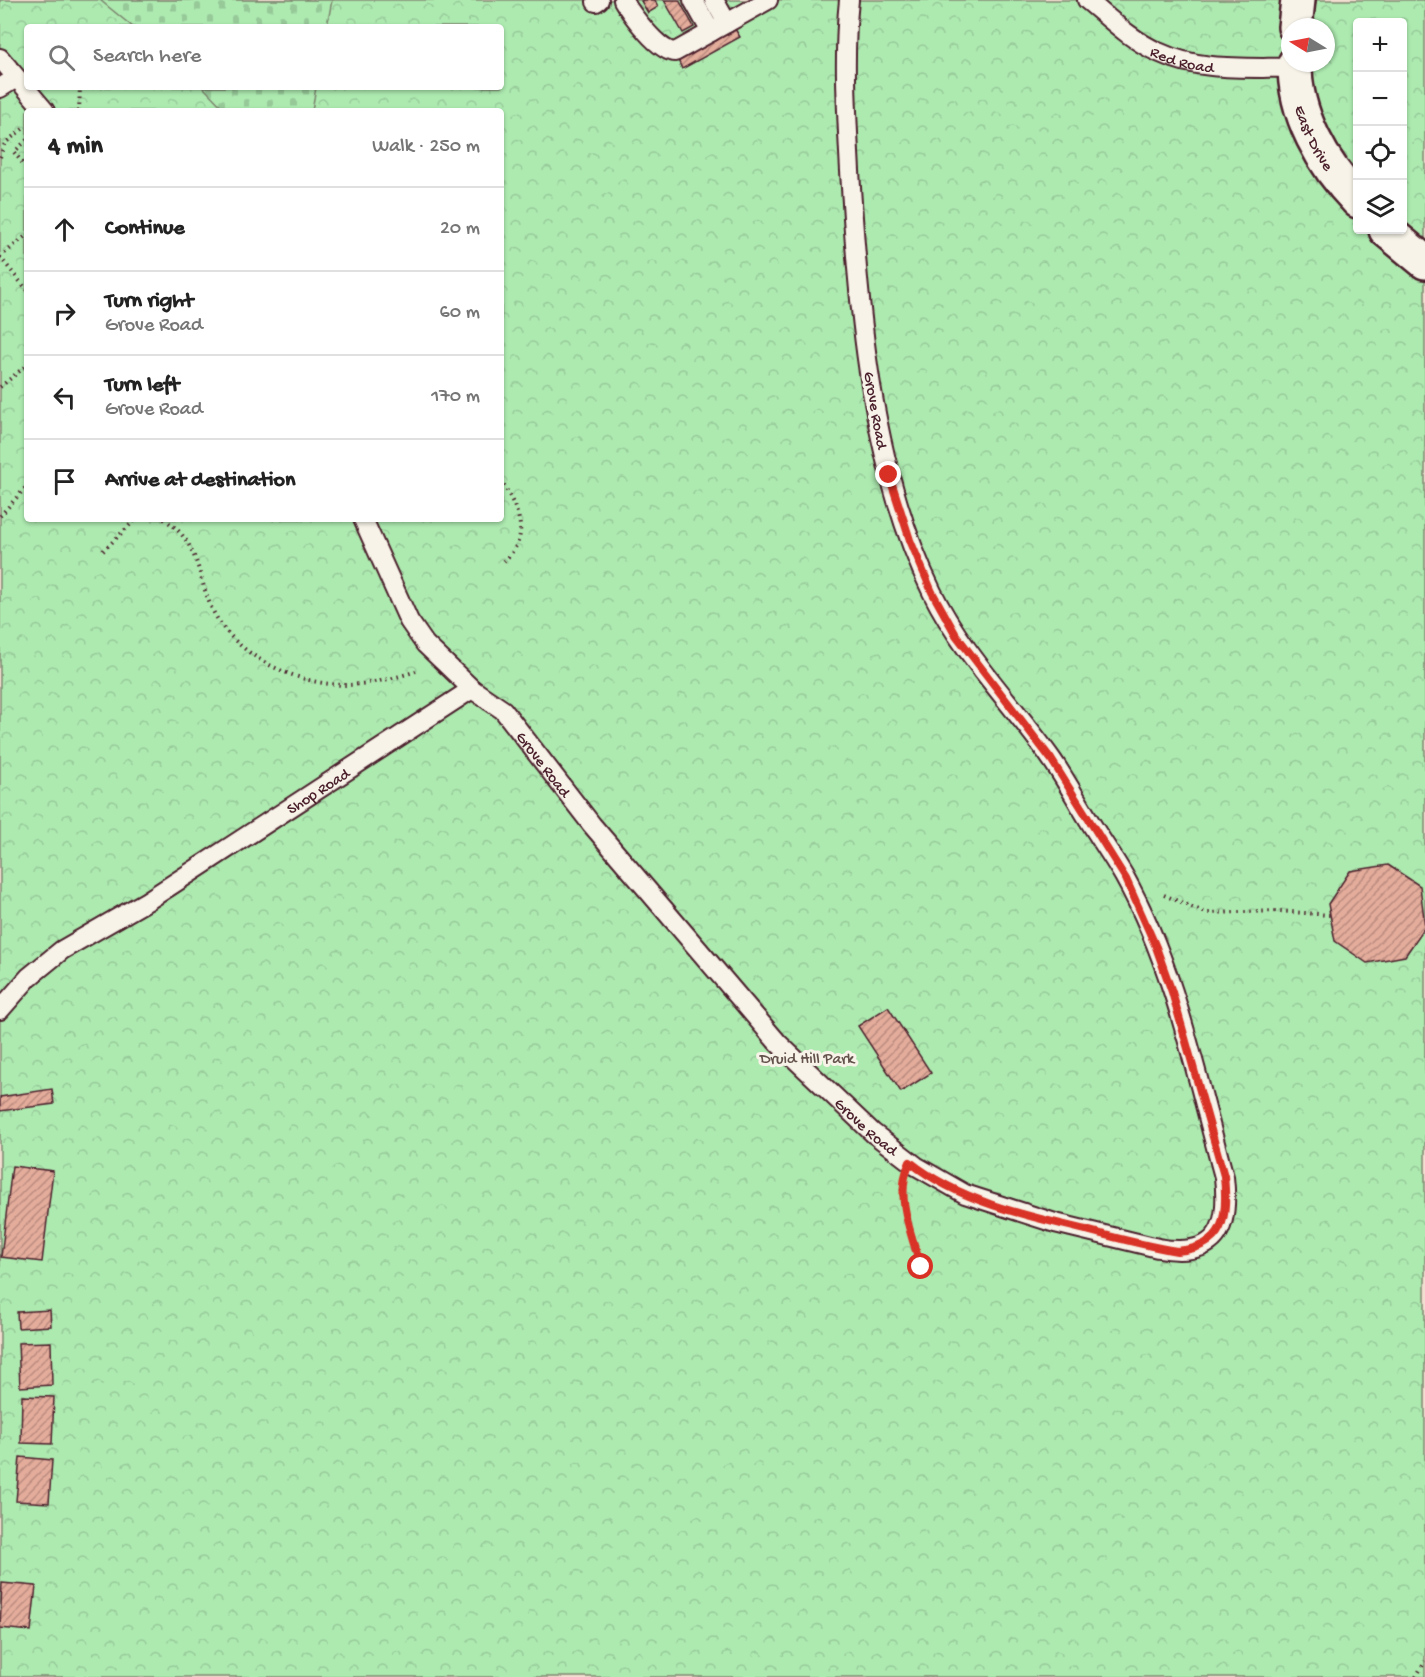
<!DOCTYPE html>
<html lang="en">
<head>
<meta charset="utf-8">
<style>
  body { margin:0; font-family:"Gochi Hand",sans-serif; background:#f2f2f2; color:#222 }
  .controls { position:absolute; right:18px; top:18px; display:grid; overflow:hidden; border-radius:6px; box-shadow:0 2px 4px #0004 }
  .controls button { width:54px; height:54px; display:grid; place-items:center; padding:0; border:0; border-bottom:2px solid #e0e0e0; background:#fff; color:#222; font:30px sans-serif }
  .compass { position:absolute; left:1281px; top:18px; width:54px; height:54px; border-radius:50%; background:#fff; box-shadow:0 2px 4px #0004; rotate:280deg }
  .stop { position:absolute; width:18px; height:18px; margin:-14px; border:4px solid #d93025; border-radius:50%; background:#fff }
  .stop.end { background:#d93025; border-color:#fff; box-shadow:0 2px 6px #0008 }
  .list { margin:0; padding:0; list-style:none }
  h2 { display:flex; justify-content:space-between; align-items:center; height:78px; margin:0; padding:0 24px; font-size:26px }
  h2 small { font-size:20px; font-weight:400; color:#767676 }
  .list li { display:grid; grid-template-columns:39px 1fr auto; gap:18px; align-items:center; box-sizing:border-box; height:84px; padding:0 24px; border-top:2px solid #e0e0e0 }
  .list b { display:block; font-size:22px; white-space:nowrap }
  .list p { margin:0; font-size:20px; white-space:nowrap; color:#767676 }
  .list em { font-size:20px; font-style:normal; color:#767676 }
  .icon { flex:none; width:33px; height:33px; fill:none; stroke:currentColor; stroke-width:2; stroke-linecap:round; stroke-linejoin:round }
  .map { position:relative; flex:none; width:1425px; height:1677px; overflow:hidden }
  .search { position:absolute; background:#fff; box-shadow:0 2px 4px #0004; left:24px; top:24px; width:480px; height:66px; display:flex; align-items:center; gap:15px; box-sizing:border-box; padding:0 21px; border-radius:6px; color:#767676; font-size:22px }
  .panel { position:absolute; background:#fff; box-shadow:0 2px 4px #0004; left:24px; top:108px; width:480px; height:414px; border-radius:6px }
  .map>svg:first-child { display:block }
  .forest { fill:url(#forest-crowns); stroke:#7c846e; stroke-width:1.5; fill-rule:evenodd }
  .cemetery { fill:url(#cemetery-stones); stroke:#7c846e; stroke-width:1.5 }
  .building { fill:url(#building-hatch); stroke:#4a1f2b; stroke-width:1.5 }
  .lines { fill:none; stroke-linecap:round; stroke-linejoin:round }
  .lane-casing { stroke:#4a1f2b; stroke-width:22 }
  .street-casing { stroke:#4a1f2b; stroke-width:38 }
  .path { stroke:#4a1f2b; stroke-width:4; stroke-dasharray:1.5 4.5; stroke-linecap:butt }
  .lane { stroke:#f7f3e8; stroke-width:18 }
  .street { stroke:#f7f3e8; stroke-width:33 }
  .route { stroke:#d93025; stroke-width:8 }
  .labels { text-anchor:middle; stroke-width:6; stroke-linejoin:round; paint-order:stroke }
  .street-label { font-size:16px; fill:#4a1f2b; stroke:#f7f3e8 }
  .park-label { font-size:16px; fill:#63524c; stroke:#f7f3e8 }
</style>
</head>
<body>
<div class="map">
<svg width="1425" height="1677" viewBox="0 0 1425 1677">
  <defs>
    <pattern id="forest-crowns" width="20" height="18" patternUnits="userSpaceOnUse" patternTransform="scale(1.5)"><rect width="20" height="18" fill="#adeab0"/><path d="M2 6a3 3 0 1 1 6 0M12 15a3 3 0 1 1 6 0" fill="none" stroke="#96c898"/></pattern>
    <pattern id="cemetery-stones" width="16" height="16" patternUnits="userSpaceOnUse" patternTransform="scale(1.5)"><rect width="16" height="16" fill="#adeab0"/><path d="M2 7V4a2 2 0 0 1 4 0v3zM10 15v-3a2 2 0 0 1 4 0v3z" fill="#96c898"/></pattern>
    <pattern id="building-hatch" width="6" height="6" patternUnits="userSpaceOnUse" patternTransform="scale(1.5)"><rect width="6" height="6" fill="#e3ac9b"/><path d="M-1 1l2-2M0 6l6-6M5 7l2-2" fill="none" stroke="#ba8b7f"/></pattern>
  </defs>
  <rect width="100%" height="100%" fill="#f1ded1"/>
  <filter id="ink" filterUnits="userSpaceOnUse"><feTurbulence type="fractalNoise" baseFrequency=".0167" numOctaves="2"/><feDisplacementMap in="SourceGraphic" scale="12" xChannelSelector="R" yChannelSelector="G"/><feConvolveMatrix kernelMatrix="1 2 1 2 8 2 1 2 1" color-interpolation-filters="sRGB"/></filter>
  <g filter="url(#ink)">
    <path class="forest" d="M0 0H1425V1677H0ZM1358 22H1402V230H1358ZM27 27H501V87H27ZM1290 27H1326V63H1290ZM27 111H501V519H27Z"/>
    <g class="cemetery">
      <polygon points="100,0 332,0 327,27 133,27"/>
      <polygon points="203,87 316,87 312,111 226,111"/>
    </g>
    <g class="building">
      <polygon points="644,0 655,0 658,7 648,13 641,1"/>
      <polygon points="664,0 679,0 694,27 683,33"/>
      <polygon points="735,29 740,37 682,69 678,60"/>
      <polygon points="1388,865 1420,886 1425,927 1405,956 1367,963 1335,941 1328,904 1350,871"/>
      <polygon points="888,1007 931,1073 901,1092 858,1026"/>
      <polygon points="52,1089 54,1104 0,1111 0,1097"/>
      <polygon points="12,1166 53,1171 42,1262 1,1257"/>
      <polygon points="50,1310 51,1326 18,1328 17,1312"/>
      <polygon points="51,1342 52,1385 20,1387 18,1343"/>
      <polygon points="22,1396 54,1397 52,1444 21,1443"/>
      <polygon points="20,1457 52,1460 49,1503 16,1501"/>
      <polygon points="2,1583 36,1586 31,1631 0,1628"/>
    </g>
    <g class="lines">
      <g class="lane-casing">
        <g id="lane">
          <path d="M623 0C631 14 659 52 675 52L768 0"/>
          <polyline points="693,0 711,32"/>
          <polyline points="714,0 727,23"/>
          <path id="s1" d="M1087 0C1109 18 1131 40 1158 52 1200 72 1249 67 1295 68"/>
          <polyline points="596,2 599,0"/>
          <polyline points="0,58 45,111"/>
          <polyline points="0,88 16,78"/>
          <path id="s2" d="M472 689 503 710 592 825 778 1043 873 1133 916 1166 965 1194 1055 1223 1158 1248C1217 1258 1230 1230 1224 1177 1196 1076 1175 967 1124 876 1113 857 1101 840 1090 822 1077 801 1065 778 1050 757 1011 702 962 653 932 592 871 467 858 308 850 171 847 114 843 57 849 0"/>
          <path id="s3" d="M0 1010 29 977 62 950 147 901 472 689 425 644 409 621 363 519"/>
        </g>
      </g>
      <g class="street-casing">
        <g id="street">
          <polyline points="1295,27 1298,0"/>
          <path id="s4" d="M1295 63C1294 114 1323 165 1358 201"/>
          <polyline points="1386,230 1425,262"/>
        </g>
      </g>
      <g class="path">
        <polyline points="79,111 80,87"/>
        <polyline points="27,140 14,152 27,169"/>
        <polyline points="0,157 5,143 24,128"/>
        <polyline points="0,257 27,290"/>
        <polyline points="0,257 27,235"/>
        <polyline points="0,387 27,365"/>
        <path d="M501 479C516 510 534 533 504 561"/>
        <polyline points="0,516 27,486"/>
        <path d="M164 519C200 543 196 573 212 609 234 656 298 686 349 685 370 684 396 678 416 671"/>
        <polyline points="103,551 136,519"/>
        <polyline points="1164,895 1206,913 1279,911 1330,915"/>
        <polyline points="902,1189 902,1199 921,1267"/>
        <polyline points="1416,1677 1425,1661"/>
      </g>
      <use href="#lane" class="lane"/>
      <use href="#street" class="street"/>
    </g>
  </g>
  <g class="lines" filter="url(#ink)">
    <path class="route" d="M889 475 910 540 932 592 956 635 1051 759 1126 879 1156 947 1172 992 1224 1176C1228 1218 1225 1247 1177 1251 1146 1246 1116 1238 1086 1230 1026 1216 959 1201 910 1162 894 1196 911 1232 921 1267"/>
  </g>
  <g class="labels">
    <g class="street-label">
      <text dy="6" stroke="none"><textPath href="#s1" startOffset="114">Red Road</textPath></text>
      <text dy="6" stroke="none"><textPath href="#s4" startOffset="78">East Drive</textPath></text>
      <text transform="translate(877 410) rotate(80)" y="6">Grove Road</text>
      <text dy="6" stroke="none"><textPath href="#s2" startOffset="105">Grove Road</textPath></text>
      <text dy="6" stroke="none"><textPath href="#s3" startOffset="388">Shop Road</textPath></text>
      <text dy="6" stroke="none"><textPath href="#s2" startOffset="591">Grove Road</textPath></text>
    </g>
    <g class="park-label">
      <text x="807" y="1063">Druid Hill Park</text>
    </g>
  </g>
</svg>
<div class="controls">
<button>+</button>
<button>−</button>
<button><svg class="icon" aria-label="locate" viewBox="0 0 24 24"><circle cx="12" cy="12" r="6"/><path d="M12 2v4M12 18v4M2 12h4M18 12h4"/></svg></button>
<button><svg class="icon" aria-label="layers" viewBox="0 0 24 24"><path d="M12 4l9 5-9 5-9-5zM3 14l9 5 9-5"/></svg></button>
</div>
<svg class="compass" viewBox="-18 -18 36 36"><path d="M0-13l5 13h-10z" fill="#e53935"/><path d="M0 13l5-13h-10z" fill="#767676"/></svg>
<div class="stop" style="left:921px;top:1267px"></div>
<div class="stop end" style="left:889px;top:475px"></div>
<div class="search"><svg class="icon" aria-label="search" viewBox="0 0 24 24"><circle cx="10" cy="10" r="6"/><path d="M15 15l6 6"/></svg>Search here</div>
<section class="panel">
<h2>4 min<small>Walk · 250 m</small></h2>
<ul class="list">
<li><svg class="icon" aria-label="ahead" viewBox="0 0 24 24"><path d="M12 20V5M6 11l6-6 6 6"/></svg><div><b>Continue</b></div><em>20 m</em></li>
<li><svg class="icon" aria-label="right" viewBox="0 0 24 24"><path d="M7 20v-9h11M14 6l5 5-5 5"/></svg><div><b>Turn right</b><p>Grove Road</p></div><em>60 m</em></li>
<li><svg class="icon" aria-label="left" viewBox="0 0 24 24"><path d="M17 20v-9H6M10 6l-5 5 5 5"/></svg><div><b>Turn left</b><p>Grove Road</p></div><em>170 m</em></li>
<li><svg class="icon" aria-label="arrive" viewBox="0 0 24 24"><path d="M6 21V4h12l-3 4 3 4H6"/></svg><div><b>Arrive at destination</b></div></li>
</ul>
</section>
</div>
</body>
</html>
